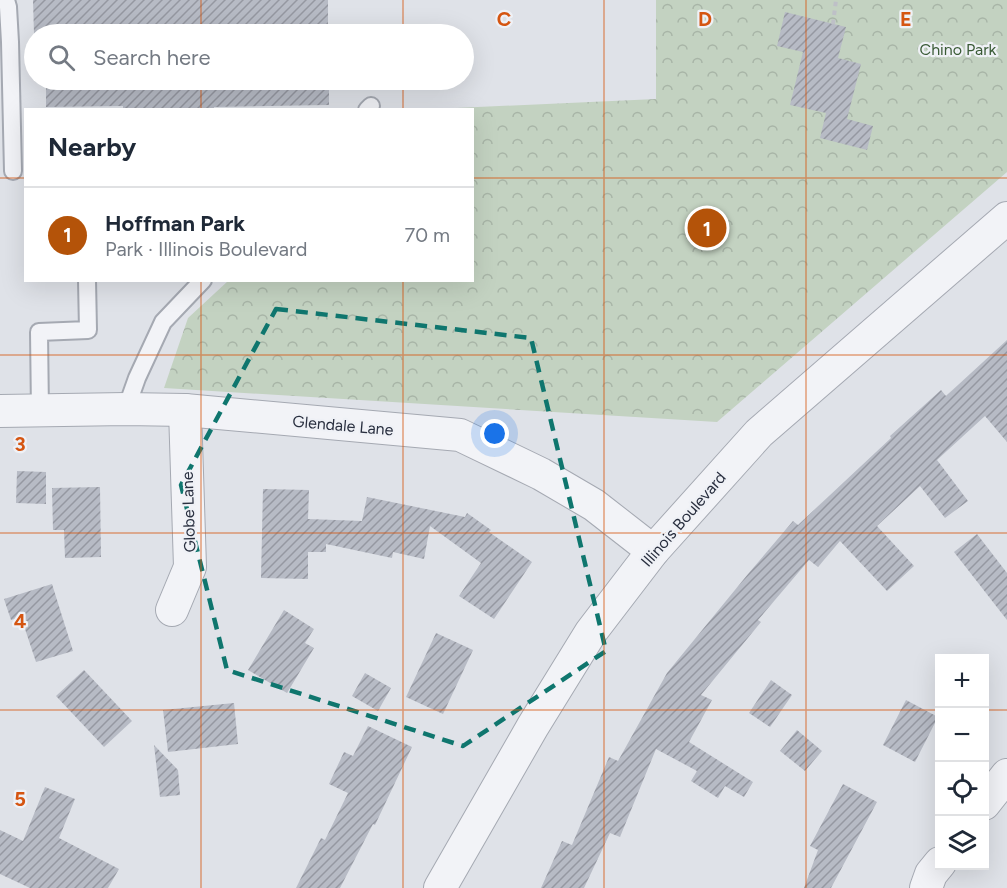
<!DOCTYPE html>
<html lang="en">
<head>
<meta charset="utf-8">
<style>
  body { margin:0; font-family:Figtree,sans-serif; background:#f2f2f3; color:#1f2937 }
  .controls { position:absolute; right:18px; bottom:18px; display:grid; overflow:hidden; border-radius:0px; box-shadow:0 6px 24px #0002 }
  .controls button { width:54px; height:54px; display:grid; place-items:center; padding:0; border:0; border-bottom:2px solid #e0e1e3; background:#fff; color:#1f2937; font:30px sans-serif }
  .you { position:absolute; left:495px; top:434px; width:21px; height:21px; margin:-15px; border:4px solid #fff; border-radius:50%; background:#1a73e8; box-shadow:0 0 0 9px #1a73e833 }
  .badge { display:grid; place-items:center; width:39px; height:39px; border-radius:50%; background:#b45309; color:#fff; font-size:20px; font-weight:700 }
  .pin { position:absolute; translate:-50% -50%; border:3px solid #fff; box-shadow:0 2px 6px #0006 }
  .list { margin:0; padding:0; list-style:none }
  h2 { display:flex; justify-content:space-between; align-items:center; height:78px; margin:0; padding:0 24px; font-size:26px }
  h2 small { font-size:20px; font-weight:400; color:#747a83 }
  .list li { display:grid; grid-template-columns:39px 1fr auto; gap:18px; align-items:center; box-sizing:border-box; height:96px; padding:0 24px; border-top:2px solid #e0e1e3 }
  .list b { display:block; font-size:22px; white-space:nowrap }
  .list p { margin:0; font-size:20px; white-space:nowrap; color:#747a83 }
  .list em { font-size:20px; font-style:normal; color:#747a83 }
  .icon { flex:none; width:33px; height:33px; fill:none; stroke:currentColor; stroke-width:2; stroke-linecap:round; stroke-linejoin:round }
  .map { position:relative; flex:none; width:1007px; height:888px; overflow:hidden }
  .search { position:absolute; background:#fff; box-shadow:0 6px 24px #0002; left:24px; top:24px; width:450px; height:66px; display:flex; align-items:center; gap:15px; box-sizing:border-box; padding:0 21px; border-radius:33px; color:#747a83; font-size:22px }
  .panel { position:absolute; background:#fff; box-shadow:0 6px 24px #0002; left:24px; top:108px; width:450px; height:174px; border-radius:0px }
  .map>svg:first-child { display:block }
  .park { fill:url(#park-crowns) }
  .building { fill:url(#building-hatch) }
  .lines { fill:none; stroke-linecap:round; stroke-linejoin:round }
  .service-casing { stroke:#a5a9b2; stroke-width:20 }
  .minor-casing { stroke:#a5a9b2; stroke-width:34 }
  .path { stroke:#bec0c7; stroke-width:4; stroke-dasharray:4.5 4.5; stroke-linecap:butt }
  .service { stroke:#f2f3f7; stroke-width:16 }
  .minor { stroke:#f2f3f7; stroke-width:32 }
  .marked { fill:none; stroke:#0f766e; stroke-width:4.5; stroke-dasharray:12 8; stroke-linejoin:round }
  .grid { fill:none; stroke:#d55511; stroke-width:1.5; stroke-opacity:0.55 }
  .labels { text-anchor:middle; stroke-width:4.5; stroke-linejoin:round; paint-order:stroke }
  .park-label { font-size:16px; fill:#3a5b36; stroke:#eff1f6 }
  .street-label { font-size:16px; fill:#292f3f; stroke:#eff1f6 }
  .grid-label { font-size:20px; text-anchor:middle; font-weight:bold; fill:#d55511; stroke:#eff1f6; stroke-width:4.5; stroke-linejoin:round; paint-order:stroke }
</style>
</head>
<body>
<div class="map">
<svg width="1007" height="888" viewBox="0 0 1007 888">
  <defs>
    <pattern id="park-crowns" width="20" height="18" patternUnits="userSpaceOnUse" patternTransform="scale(1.5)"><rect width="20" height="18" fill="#c3d2c1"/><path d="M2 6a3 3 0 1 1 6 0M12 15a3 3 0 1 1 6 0" fill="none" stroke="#a8b5a7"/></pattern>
    <pattern id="building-hatch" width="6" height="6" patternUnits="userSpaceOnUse" patternTransform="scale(1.5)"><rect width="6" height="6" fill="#b7bbc5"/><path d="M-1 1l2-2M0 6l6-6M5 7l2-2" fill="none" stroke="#9598a1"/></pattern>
  </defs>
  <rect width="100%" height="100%" fill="#dfe2e8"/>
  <polygon class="park" points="656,0 1007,0 1007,172 717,422 164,388 188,318 228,281 472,280 472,110 434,109 656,99"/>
  <g class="building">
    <polygon points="33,0 328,0 328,34 34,34"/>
    <polygon points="785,12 846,27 838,58 861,64 847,119 873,126 867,150 820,138 826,113 790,105 803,52 777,46"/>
    <polygon points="46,80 329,80 329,105 214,107 214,110 123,110 123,106 46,107"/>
    <polygon points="1007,340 1007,442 985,416 937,460 968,501 945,518 920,486 877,526 914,566 887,591 840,541 818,567 809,560 758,620 761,622 701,695 712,700 689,742 753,782 744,797 725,786 718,798 691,781 697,771 656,749 620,837 610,833 584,888 541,888 562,841 572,845 609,757 618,761 667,673 748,574 793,521 798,525 891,438 890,436 941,390 946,396"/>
    <polygon points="17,471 46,472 46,504 16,503"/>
    <polygon points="100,487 101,557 65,558 64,530 53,530 52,488"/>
    <polygon points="263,489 309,490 308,519 362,521 367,497 465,517 467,513 491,530 489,532 532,562 494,619 459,596 481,563 430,526 424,559 393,552 392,558 326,544 326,552 308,552 308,579 261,578"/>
    <polygon points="977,534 1007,573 1007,620 954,552"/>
    <polygon points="52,584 73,651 36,662 21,617 11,620 4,599"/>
    <polygon points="284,610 314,629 305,643 314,648 287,693 248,670"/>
    <polygon points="436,633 473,650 443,714 406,697"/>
    <polygon points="84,670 132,721 104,747 56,696"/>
    <polygon points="365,673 391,688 378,711 352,696"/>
    <polygon points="771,680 792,695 770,727 749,713"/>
    <polygon points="906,700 938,717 915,762 883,745"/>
    <polygon points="234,703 238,744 168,752 163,710"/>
    <polygon points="368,726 412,747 375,825 373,824 340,888 296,888 321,838 325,840 348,793 329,784 344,752 353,756"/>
    <polygon points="797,730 822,751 805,771 780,751"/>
    <polygon points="154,745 178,770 180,795 160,797"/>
    <polygon points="843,784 877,802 831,888 804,888 818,850 810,846"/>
    <polygon points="45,787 75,799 59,838 119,869 108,888 30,888 0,874 0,830 23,841"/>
  </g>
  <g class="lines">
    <g class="service-casing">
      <g id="service">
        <polyline points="6,0 8,7 10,42 13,171"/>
        <polyline points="367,110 371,106"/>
        <polyline points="126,409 137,378 163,322 203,280"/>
        <polyline points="40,412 39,332 88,330 87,280"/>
      </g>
    </g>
    <g class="minor-casing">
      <g id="minor">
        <polyline points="0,411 126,409 185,410 460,435 541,474 594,505 653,551"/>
        <polyline points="172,610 190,567 185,410"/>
        <polyline points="984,804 1007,775"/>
        <polyline points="440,888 533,726 591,632 653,551 759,433 1007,218"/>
        <polyline points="926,888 931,874 940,863"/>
      </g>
    </g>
    <polyline class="path" points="833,24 836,0"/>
    <use href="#service" class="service"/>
    <use href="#minor" class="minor"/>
  </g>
  <path class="marked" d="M276 309 531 338 606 651 463 746 227 670 181 485Z"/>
  <path class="grid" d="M201 0V34M403 0V34M604 0V888M806 0V888M201 80V110M403 80V110M0 178H26M472 178H1007M201 280V888M403 280V888M0 355H1007M0 533H1007M0 710H940M984 710H1007"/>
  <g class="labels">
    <g class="park-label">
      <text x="958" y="55">Chino Park</text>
    </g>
    <g class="street-label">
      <text transform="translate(343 425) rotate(5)" y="6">Glendale Lane</text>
      <text transform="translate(188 512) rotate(-92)" y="6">Globe Lane</text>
      <text transform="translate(683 519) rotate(-49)" y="6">Illinois Boulevard</text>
    </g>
  </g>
  <g class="grid-label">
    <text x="504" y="26">C</text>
    <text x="705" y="26">D</text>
    <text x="906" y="26">E</text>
    <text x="20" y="451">3</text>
    <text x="20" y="628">4</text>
    <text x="20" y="806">5</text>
  </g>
</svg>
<div class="controls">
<button>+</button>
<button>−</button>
<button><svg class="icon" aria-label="locate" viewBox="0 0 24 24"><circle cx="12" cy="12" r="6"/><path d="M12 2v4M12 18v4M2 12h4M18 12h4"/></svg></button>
<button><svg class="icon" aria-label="layers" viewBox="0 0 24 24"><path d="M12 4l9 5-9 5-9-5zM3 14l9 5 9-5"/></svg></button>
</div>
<div class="you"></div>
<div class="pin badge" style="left:707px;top:228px">1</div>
<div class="search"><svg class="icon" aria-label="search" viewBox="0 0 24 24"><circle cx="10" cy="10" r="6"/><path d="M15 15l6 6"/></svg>Search here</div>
<section class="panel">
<h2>Nearby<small></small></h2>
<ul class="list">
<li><span class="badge">1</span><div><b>Hoffman Park</b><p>Park · Illinois Boulevard</p></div><em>70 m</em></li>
</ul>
</section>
</div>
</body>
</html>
